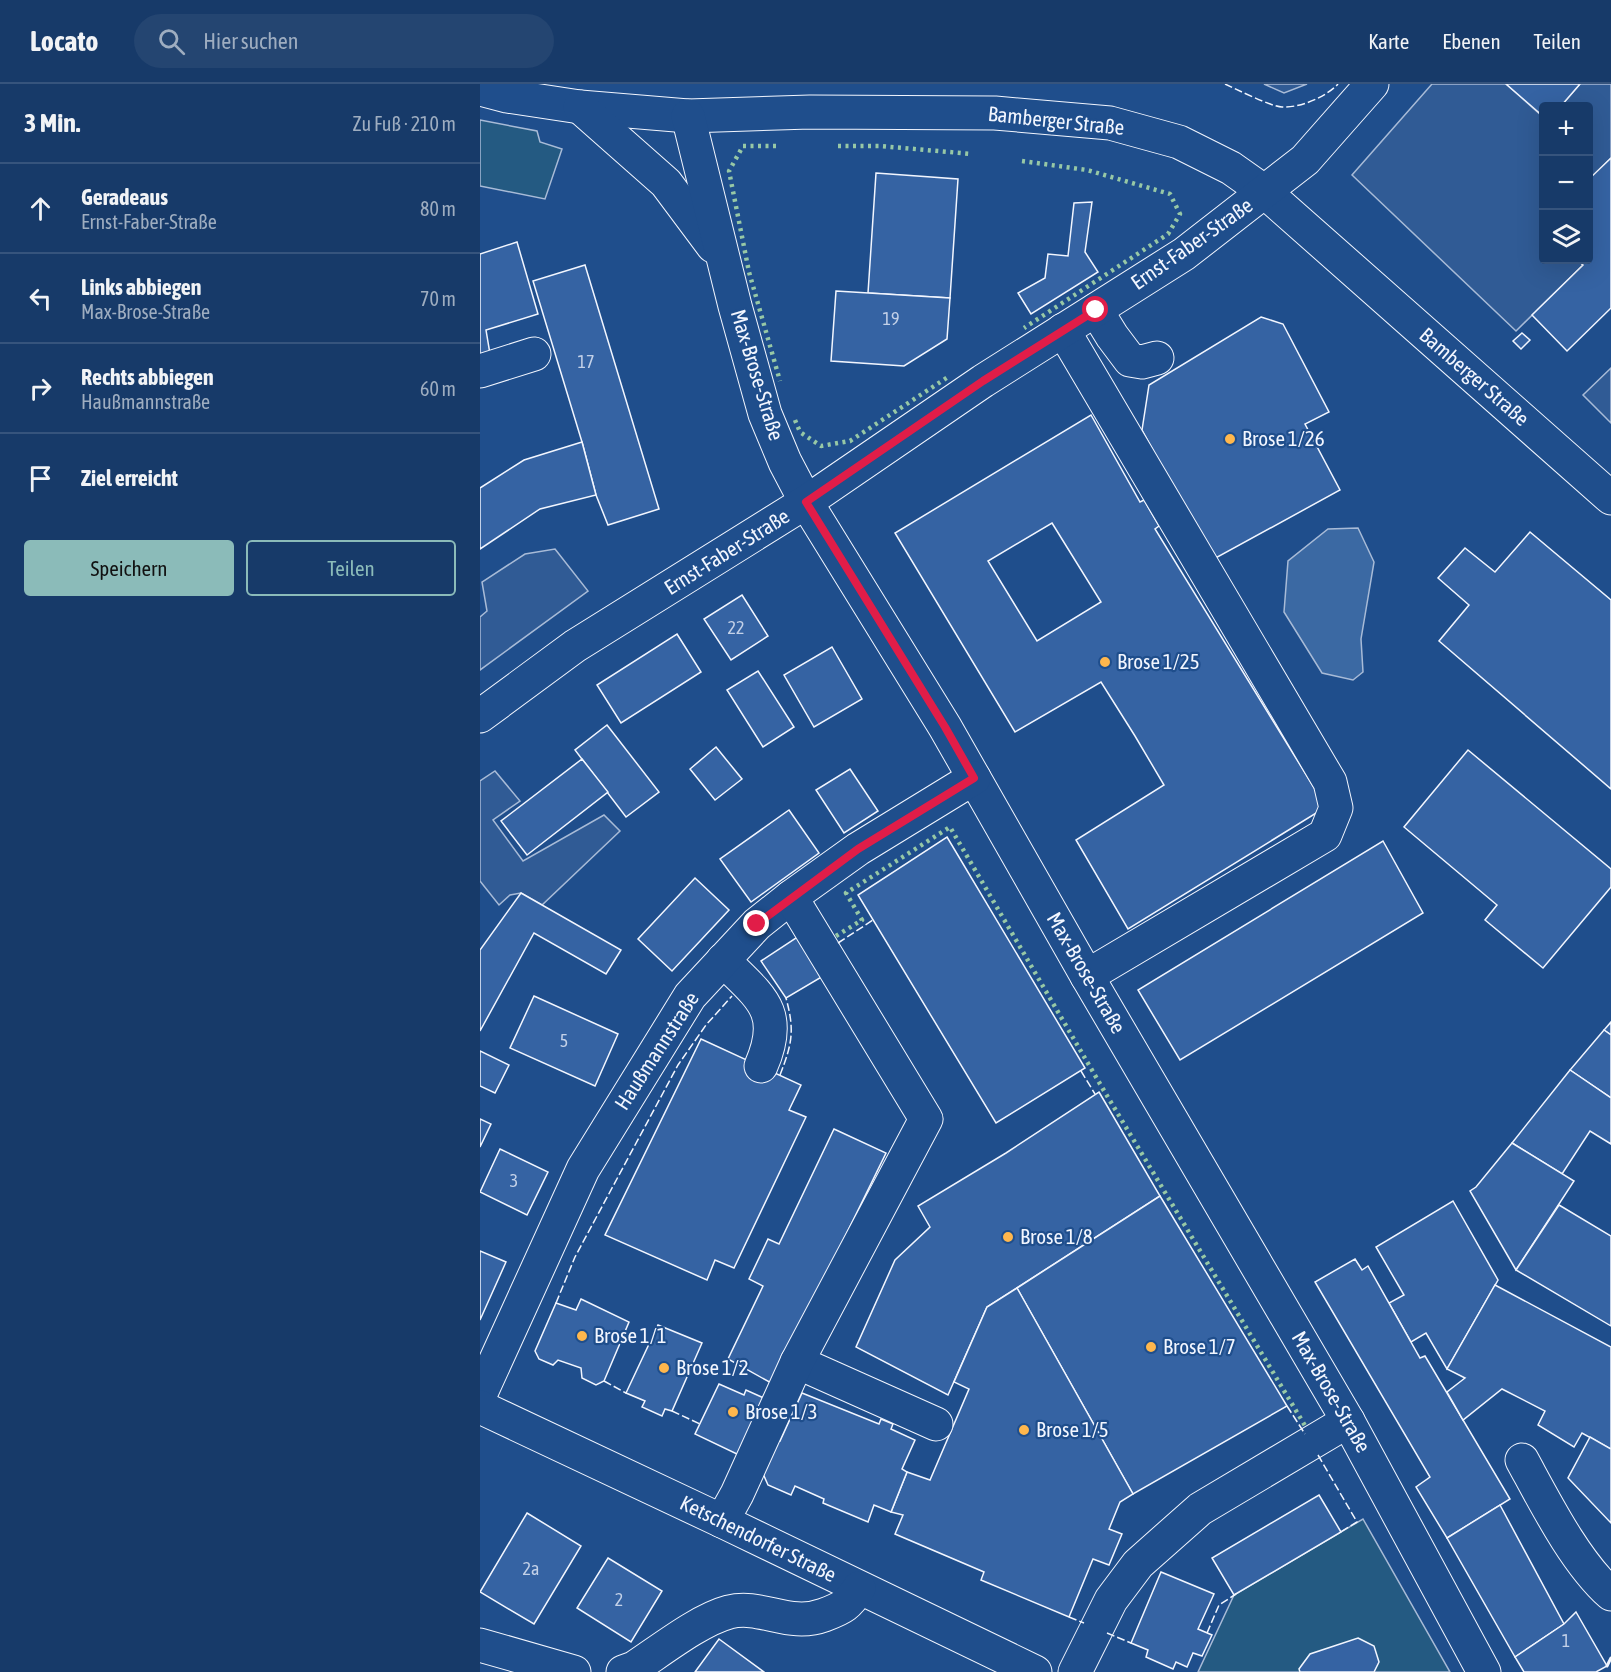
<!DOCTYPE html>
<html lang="de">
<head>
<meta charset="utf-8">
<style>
  body { margin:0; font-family:"Asap Condensed",sans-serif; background:#244571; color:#f1f3f6 }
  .controls { position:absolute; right:18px; top:18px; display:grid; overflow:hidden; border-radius:6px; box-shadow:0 6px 24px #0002 }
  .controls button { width:54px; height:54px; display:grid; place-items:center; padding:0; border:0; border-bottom:2px solid #36547d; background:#173a69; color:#f1f3f6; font:30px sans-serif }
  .stop { position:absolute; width:18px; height:18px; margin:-14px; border:4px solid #e11d48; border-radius:50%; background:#fff }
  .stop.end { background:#e11d48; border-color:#fff; box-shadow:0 2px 6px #0008 }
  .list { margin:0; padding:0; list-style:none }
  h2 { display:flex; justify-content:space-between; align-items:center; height:78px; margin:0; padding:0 24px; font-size:26px }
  h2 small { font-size:20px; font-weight:400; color:#9eadc0 }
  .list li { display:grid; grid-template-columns:39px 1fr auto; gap:18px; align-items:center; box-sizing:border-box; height:90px; padding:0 24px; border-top:2px solid #36547d }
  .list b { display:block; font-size:22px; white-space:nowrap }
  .list p { margin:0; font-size:20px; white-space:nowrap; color:#9eadc0 }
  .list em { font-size:20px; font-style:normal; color:#9eadc0 }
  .actions { display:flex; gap:12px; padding:18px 24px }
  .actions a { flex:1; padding:14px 0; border:2px solid #8bbbb9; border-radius:6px; text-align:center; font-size:21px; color:#8bbbb9 }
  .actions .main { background:#8bbbb9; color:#111 }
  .icon { flex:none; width:33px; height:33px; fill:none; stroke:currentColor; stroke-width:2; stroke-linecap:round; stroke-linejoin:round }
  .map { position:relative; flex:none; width:1131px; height:1588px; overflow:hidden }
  header { display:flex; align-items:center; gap:36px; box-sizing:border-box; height:84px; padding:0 30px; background:#173a69; border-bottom:2px solid #36547d }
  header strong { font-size:28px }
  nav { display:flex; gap:33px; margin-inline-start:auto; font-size:21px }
  .search { width:420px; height:54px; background:#244571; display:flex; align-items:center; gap:15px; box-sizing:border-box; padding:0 21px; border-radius:33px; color:#9eadc0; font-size:22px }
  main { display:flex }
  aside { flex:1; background:#173a69 }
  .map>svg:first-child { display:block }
  .green { fill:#245a82; stroke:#a8bbd7; stroke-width:1.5 }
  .parking { fill:#305b95; stroke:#a8bbd7; stroke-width:1.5 }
  .water { fill:#3b69a3; stroke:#a8bbd7; stroke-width:1.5 }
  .building { fill:#3563a3; stroke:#f2f6ff; stroke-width:1.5; fill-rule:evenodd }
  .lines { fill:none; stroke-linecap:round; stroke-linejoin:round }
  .minor-casing { stroke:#f2f6ff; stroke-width:35 }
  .minor { stroke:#1f4e8c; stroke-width:33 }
  .hedge { stroke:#97c8a6; stroke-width:4.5; stroke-dasharray:3 4.5; stroke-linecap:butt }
  .fence { stroke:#f2f6ff; stroke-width:1.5; stroke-dasharray:8 3; stroke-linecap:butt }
  .wall { stroke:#f2f6ff; stroke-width:3 }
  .route { stroke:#e11d48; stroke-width:8 }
  .poi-dot { fill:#ffb74d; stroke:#1f4e8c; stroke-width:2 }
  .labels { text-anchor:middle; stroke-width:4.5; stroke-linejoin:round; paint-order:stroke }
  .number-label { font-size:18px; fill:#c3d1e8 }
  .street-label { font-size:21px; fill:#f2f6ff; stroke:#1f4e8c }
  .poi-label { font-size:21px; fill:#f2f6ff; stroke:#1f4e8c; text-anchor:start }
</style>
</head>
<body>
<header>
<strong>Locato</strong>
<div class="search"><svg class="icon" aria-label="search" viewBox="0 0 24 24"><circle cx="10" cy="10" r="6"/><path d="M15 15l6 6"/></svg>Hier suchen</div>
<nav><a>Karte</a><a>Ebenen</a><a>Teilen</a></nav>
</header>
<main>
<aside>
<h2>3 Min.<small>Zu Fuß · 210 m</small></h2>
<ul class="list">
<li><svg class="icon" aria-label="ahead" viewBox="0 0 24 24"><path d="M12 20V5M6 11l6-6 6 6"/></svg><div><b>Geradeaus</b><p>Ernst-Faber-Straße</p></div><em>80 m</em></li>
<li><svg class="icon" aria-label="left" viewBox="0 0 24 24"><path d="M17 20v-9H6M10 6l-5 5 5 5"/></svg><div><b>Links abbiegen</b><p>Max-Brose-Straße</p></div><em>70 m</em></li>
<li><svg class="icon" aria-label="right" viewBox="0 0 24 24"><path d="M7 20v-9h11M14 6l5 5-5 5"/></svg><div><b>Rechts abbiegen</b><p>Haußmannstraße</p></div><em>60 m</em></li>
<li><svg class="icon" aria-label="arrive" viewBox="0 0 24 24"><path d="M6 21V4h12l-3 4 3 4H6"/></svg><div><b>Ziel erreicht</b></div></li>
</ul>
<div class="actions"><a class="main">Speichern</a><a>Teilen</a></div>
</aside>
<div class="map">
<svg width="1131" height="1588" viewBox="0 0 1131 1588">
  <rect width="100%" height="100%" fill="#1f4e8c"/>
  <g class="green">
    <polygon points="0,36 57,47 60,58 82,65 65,115 0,102"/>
    <polygon points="883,1435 970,1588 718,1588 754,1511"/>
  </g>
  <g class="parking">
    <polygon points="784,0 827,0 804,9"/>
    <polygon points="952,0 1026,0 1063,33 1064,176 1097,176 1103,181 1036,247 872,91"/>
    <polygon points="1100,0 1131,0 1131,74 1109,96 1108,22 1081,22"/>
    <polygon points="1131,284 1131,339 1103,311"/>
    <polygon points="75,465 108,507 0,586 0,533 7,527 2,498 45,470"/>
    <polygon points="15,687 40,717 13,736 43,777 124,731 140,747 62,821 41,809 30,811 19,821 0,797 0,697"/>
  </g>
  <polygon class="water" points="878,444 894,478 881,555 883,588 873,596 842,589 804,528 808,477 848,445"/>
  <g class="building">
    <polygon points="1026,0 1100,0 1081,22 1064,22 1064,33"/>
    <polygon points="1131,74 1131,224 1087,267 1052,231 1103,181 1097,176 1108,176 1108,96"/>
    <polygon points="396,89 478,95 470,214 388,209"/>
    <polygon points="612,118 605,168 618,188 551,230 538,209 565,194 568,170 588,172 594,119"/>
    <polygon points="37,158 58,230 6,246 10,270 0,273 0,170"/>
    <polygon points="105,181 179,425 128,441 116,411 102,358 53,197"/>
    <polygon points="356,207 470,214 467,255 424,282 351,277"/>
    <polygon points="781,233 803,240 849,328 825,340 860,406 732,476 662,346 669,301"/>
    <polygon points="1042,249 1050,256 1041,265 1033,257"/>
    <path d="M611 331 660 418 664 416 679 442 675 445 846 723 648 845 596 756 684 701 655 652 621 598 535 648 415 449ZM572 439 621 518 557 557 508 477Z"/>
    <polygon points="102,358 116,411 60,425 0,465 0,404 44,376"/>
    <polygon points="1050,448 1131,516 1131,705 959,557 989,521 958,494 985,464 1015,488"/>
    <polygon points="262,511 288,552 251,576 224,535"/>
    <polygon points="197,550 221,588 141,639 117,601"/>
    <polygon points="352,563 382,615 334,643 304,591"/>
    <polygon points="278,587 314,643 283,663 247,606"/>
    <polygon points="127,641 179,708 146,733 95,666"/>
    <polygon points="236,663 262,695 235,716 210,685"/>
    <polygon points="988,666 1131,785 1131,803 1063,884 1005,836 1017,821 924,743"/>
    <polygon points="102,675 128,708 47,771 21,737"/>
    <polygon points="370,685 398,727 364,749 336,706"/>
    <polygon points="309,726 339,769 271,818 240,775"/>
    <polygon points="467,753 605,984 516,1039 378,811"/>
    <polygon points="903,757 943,829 700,976 658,906"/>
    <polygon points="215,794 249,826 192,887 158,855"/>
    <polygon points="41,809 141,866 126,890 54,849 0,947 0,866"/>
    <polygon points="325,848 350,888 306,914 281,877"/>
    <polygon points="54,912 138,950 115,1002 30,964"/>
    <polygon points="1131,938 1131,951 1124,946"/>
    <polygon points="1124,946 1131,951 1131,1014 1090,986"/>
    <polygon points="221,955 321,1001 309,1026 326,1033 254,1184 235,1176 227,1196 125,1151"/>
    <polygon points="0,967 29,981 15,1009 0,1002"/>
    <polygon points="1090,986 1131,1014 1131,1060 1110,1047 1082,1090 1032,1059"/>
    <polygon points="619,1008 680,1112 507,1223 468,1311 376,1263 415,1176 450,1143 438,1122 526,1069"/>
    <polygon points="0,1035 11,1040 0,1063"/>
    <polygon points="354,1045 406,1069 293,1300 248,1275 283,1202 269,1195 288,1155 299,1160"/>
    <polygon points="1032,1059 1094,1097 1036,1186 990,1107 996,1103"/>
    <polygon points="20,1065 68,1088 47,1131 0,1108"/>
    <polygon points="680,1112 807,1322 653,1410 537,1204"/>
    <polygon points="973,1117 1018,1196 967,1285 946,1249 931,1258 909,1219 924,1211 896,1163"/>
    <polygon points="1079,1121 1131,1152 1131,1242 1036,1186"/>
    <polygon points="0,1167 26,1178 0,1236"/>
    <polygon points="875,1175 882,1186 888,1182 940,1274 945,1272 1030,1415 967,1454 936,1403 950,1393 835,1198"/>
    <polygon points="1015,1201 1131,1263 1131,1365 1102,1349 1094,1363 1058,1341 1065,1327 1022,1305 983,1336 967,1308 985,1294 967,1285"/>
    <polygon points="537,1204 653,1410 640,1418 629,1445 642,1450 629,1481 613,1475 589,1533 501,1496 504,1488 415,1450 423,1431 411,1428 427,1388 450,1396 489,1305 474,1298 507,1223"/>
    <polygon points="101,1215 149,1238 124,1297 116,1301 102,1294 101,1284 78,1276 73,1281 59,1275 55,1267 76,1219 96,1226"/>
    <polygon points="178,1241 222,1259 192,1327 185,1325 182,1332 162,1323 165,1317 146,1309"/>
    <polygon points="239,1300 264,1311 266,1306 286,1315 259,1371 215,1350"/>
    <polygon points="322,1309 399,1340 401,1335 413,1340 411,1345 435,1356 422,1385 427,1388 411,1428 394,1421 388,1438 343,1419 344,1415 315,1402 311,1411 288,1401 281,1385 295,1355 300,1357"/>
    <polygon points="1110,1353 1131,1365 1131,1439 1088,1394"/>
    <polygon points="839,1411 861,1448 754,1511 732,1474"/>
    <polygon points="1020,1421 1084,1540 1035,1573 967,1454"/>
    <polygon points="47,1429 101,1462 54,1540 0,1508"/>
    <polygon points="128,1474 182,1507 151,1558 97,1524"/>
    <polygon points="681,1488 734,1510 718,1545 732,1551 722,1572 713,1569 707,1583 696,1578 693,1585 666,1573 668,1566 651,1559"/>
    <polygon points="1096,1528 1127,1582 1116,1588 1044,1588 1035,1573 1084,1540"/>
    <polygon points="878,1554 894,1562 899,1578 894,1588 820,1588 819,1585 830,1570"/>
    <polygon points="239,1555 284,1588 215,1588"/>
  </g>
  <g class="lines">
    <g class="minor-casing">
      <g id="minor">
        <polyline points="0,5 27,12 100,23 208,32 330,28 515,29 630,39 699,58 751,84 785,108 1131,414"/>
        <polyline points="100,23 186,99 233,162"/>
        <polyline points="208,32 255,222 285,330 305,378 326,418 465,643 607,892 868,1337 1004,1588"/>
        <polyline points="616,226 632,252 650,276 662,278 677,274"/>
        <polyline points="583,246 850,698 856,724 845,751 607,892"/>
        <polyline points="0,287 54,270"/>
        <polyline points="0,632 95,562 326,418 503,297 704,170 825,76 892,0"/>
        <path d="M243 876C280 913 305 927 281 982"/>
        <polyline points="317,1278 456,1340"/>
        <polyline points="0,1311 103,1085 210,912 277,840 311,813 378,765 494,694"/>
        <polyline points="0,1323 242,1437 555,1588"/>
        <path d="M1042 1376C1065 1418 1095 1478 1131 1510"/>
        <polyline points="242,1437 257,1410 317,1278 446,1035 311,813"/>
        <polyline points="0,1561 94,1588"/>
        <path d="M143 1588 154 1584C180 1567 219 1536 249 1528 282 1520 309 1544 344 1531 363 1524 368 1521 379 1504"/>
        <polyline points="595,1588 631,1516 658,1480 720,1425 868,1337"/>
      </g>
    </g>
    <use href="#minor" class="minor"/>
    <g class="hedge">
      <polyline points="296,62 263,62 249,87 269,188 300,297"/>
      <polyline points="358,62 400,62 492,70"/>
      <polyline points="542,77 607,86 690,110 700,130 688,150 544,244"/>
      <polyline points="315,336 320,348 341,362 370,357 468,293"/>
      <polyline points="356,852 382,836 366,809 470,743 623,1005 827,1345"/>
    </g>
    <g class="fence">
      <path d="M745 0C756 5 792 23 802 23 820 24 846 13 858 0"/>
      <polyline points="358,859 393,836"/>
      <polyline points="601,987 615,1010"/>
      <path d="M300 991C312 960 315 947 306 914"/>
      <polyline points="76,1219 95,1173 198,981 226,941 252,912"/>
      <polyline points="124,1297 146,1309"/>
      <polyline points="807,1322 825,1350"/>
      <polyline points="192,1327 220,1340"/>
      <polyline points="838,1371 877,1438 859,1449"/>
      <polyline points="589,1533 604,1539"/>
      <polyline points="627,1549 651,1559"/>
      <polyline points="727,1549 739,1521 756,1510"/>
    </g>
    <polyline class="wall" points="1127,1582 1131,1574"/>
  </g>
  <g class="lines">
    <polyline class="route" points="277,840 378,765 494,694 465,643 326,418 503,297 616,226"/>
  </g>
  <g class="poi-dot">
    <circle cx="750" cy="355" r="6"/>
    <circle cx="625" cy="578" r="6"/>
    <circle cx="528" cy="1153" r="6"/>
    <circle cx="102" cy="1252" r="6"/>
    <circle cx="671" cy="1263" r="6"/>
    <circle cx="184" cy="1284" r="6"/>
    <circle cx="253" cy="1328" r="6"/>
    <circle cx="544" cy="1346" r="6"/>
  </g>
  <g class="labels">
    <g class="number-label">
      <text x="411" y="241">19</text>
      <text x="106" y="284">17</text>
      <text x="256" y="550">22</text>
      <text x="84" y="963">5</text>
      <text x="34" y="1103">3</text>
      <text x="51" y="1491">2a</text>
      <text x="139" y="1522">2</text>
      <text x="1086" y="1563">1</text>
    </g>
    <g class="street-label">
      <text transform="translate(576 37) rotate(6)" y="7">Bamberger Straße</text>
      <text transform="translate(712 160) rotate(-35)" y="7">Ernst-Faber-Straße</text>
      <text transform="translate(277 291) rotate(73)" y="7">Max-Brose-Straße</text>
      <text transform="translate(994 293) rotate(41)" y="7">Bamberger Straße</text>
      <text transform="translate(247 468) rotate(-32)" y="7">Ernst-Faber-Straße</text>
      <text transform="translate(606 889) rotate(60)" y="7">Max-Brose-Straße</text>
      <text transform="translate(177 967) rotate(-57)" y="7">Haußmannstraße</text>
      <text transform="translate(851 1308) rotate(60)" y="7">Max-Brose-Straße</text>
      <text transform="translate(278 1455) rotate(26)" y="7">Ketschendorfer Straße</text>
    </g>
    <g class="poi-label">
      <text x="762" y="362">Brose 1/26</text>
      <text x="637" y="585">Brose 1/25</text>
      <text x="540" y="1160">Brose 1/8</text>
      <text x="114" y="1259">Brose 1/1</text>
      <text x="683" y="1270">Brose 1/7</text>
      <text x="196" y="1291">Brose 1/2</text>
      <text x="265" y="1335">Brose 1/3</text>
      <text x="556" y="1353">Brose 1/5</text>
    </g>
  </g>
</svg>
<div class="controls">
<button>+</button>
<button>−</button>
<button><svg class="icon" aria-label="layers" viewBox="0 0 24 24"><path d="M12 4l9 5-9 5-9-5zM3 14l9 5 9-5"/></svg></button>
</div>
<div class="stop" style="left:616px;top:226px"></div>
<div class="stop end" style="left:277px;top:840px"></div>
</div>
</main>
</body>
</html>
